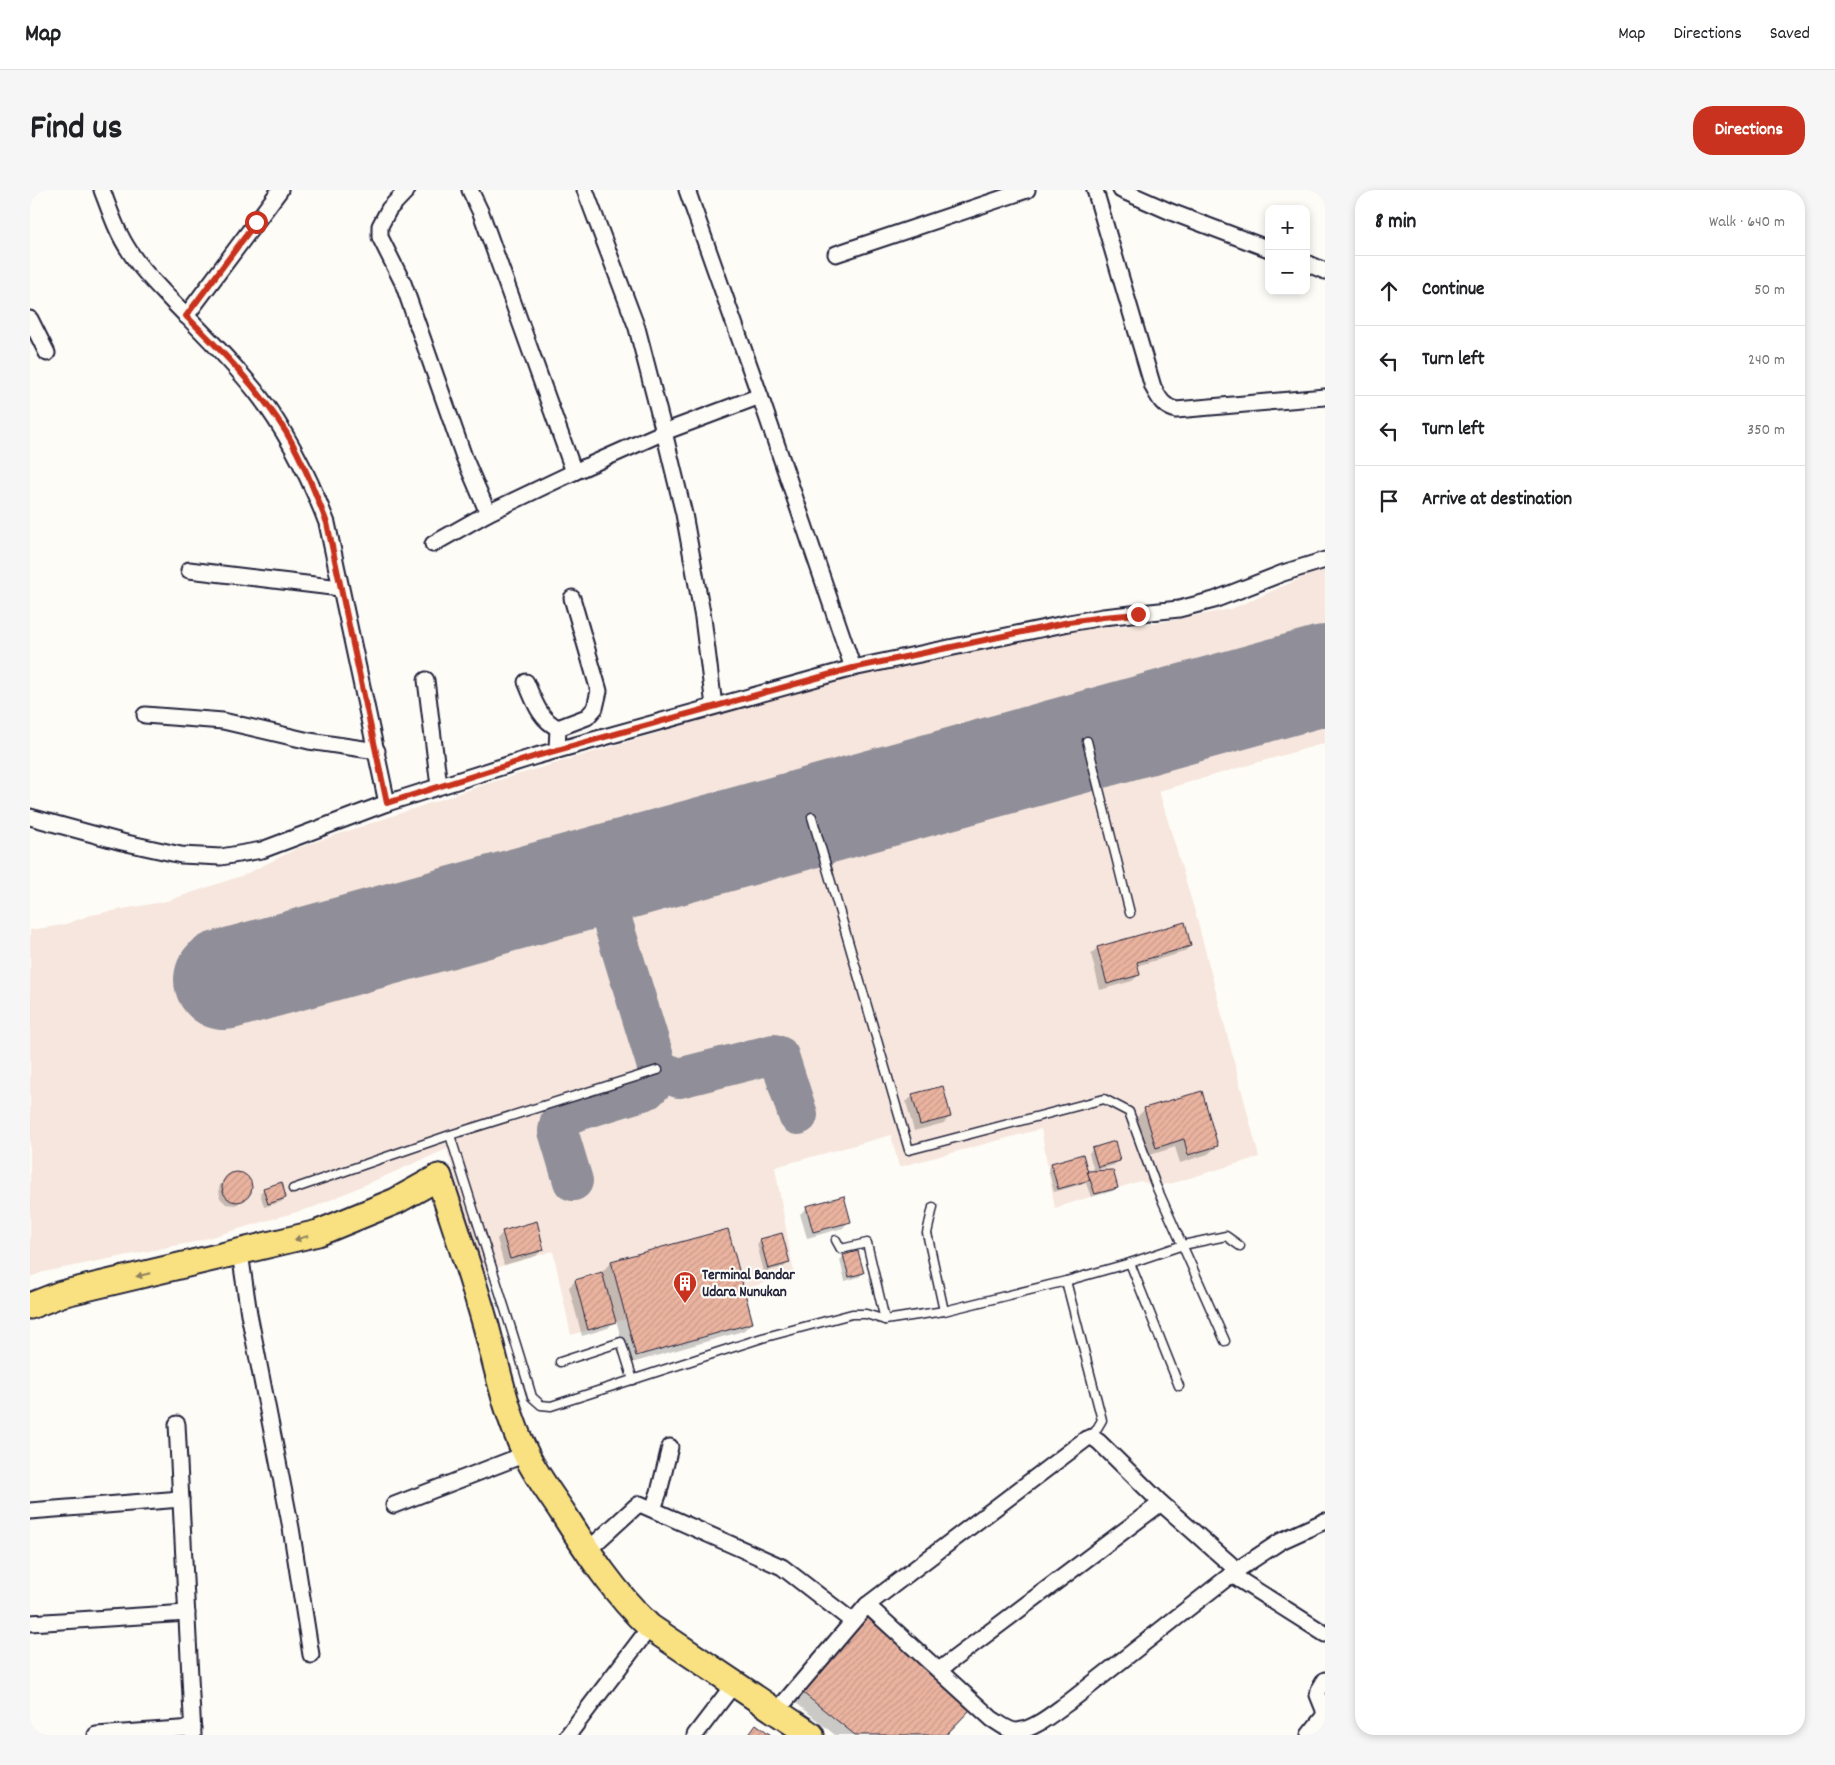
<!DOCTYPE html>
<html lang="en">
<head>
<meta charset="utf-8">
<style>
  body { margin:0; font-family:Dekko,sans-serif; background:#f6f6f6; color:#202124 }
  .controls { position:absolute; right:15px; top:15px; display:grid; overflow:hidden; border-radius:10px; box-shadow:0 2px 8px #0003 }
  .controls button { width:45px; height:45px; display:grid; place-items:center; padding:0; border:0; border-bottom:1px solid #e0e0e0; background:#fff; color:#202124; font:25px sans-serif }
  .stop { position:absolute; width:15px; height:15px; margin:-11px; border:4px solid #c8321e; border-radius:50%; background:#fff }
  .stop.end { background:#c8321e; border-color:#fff; box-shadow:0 1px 5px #0008 }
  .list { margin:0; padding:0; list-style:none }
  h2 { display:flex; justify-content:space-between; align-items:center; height:65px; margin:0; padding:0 20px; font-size:21px }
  h2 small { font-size:16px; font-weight:400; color:#757577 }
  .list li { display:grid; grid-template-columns:32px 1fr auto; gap:15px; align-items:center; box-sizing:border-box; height:70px; padding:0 20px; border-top:1px solid #e0e0e0 }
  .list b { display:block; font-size:19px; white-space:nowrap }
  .list em { font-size:16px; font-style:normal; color:#757577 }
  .icon { flex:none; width:28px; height:28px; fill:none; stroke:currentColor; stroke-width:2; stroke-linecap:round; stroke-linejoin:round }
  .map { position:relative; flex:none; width:1295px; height:1545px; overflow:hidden; border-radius:20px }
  header { display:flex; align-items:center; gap:30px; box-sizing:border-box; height:70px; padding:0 25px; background:#fff; border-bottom:1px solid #e0e0e0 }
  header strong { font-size:24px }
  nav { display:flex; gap:28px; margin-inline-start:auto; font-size:18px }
  .intro { display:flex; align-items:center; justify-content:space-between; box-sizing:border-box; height:120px; padding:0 30px }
  h1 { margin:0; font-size:35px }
  .button { padding:12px 22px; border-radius:20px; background:#c8321e; color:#fff; font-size:18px; font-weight:700 }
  main { display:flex; gap:30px; padding:0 30px }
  aside { flex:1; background:#fff; border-radius:20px; box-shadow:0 2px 8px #0003 }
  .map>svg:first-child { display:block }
  .built { fill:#f7e6dd }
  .shadow { fill:#0003 }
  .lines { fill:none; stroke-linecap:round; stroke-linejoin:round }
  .taxiway { stroke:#908f99; stroke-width:40 }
  .runway { stroke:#908f99; stroke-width:100 }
  .building { fill:url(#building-hatch); stroke:#22223b }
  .service-casing { stroke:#22223b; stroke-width:11 }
  .minor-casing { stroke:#22223b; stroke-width:19 }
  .trunk-casing { stroke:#22223b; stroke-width:29 }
  .service { stroke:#fdfcf7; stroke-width:8 }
  .minor { stroke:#fdfcf7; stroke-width:15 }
  .trunk { stroke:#f9e181; stroke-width:25 }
  .oneway { fill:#8e825e }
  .route { stroke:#c8321e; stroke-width:6 }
  .labels { text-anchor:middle; stroke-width:4.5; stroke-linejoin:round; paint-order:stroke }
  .poi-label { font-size:15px; font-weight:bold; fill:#22223b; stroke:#fdfcf7; text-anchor:start }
</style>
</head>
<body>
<header>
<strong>Map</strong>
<nav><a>Map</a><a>Directions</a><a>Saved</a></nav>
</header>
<div class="intro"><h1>Find us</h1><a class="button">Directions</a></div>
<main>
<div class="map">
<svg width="1295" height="1545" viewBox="0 0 1295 1545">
  <defs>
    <pattern id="building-hatch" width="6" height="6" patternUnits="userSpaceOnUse" patternTransform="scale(1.25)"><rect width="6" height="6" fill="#eab39f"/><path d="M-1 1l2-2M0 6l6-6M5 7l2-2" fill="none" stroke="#c89a8a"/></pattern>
  </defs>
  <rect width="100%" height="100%" fill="#fdfcf7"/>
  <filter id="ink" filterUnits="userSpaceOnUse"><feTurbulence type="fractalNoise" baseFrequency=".02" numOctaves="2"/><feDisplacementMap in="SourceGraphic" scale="10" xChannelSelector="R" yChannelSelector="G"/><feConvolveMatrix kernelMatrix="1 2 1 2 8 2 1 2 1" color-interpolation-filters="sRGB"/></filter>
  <g filter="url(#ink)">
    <polygon class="built" points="1295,378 1295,553 1129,601 1167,729 1229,967 1143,993 1126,996 1110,991 1025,1018 1011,939 869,977 861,945 745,977 764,1084 714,1099 723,1133 606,1166 596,1129 541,1145 523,1061 452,1082 417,959 284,1017 164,1052 13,1082 0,1087 0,740 33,735 61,725 137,711 214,685 268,658 456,594 806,490 1030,439 1122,434 1201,419"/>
    <g class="shadow">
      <polygon points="1154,734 1160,756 1154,762 1106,776 1109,785 1102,791 1070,800 1061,764 1067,758"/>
      <polygon points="883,906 920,926 914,933 884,941 876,912"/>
      <polygon points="1115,919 1187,956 1178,964 1150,973 1145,957 1117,966 1106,928"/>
      <polygon points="1063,959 1088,971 1084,975 1064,981 1059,963"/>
      <polygon points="1022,974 1056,982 1087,997 1083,1001 1061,1007 1056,993 1024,1002 1018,978"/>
      <polygon points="211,983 218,988 220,997 219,1002 209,1013 205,1015 196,1014 190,1008 189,999 190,995 202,984"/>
      <polygon points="234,999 255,1008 251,1012 234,1017 230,1003"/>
      <polygon points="777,1018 819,1031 813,1038 777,1048 770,1024"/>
      <polygon points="473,1042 513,1059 506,1066 474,1075 467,1049"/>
      <polygon points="731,1050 758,1072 754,1077 734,1082 727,1054"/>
      <polygon points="814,1066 833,1083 829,1087 815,1091 810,1070"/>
      <polygon points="581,1072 722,1133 713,1141 598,1174 586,1130 578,1138 552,1146 539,1097 545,1091 573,1083 573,1081"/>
      <polygon points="825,1435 914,1545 805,1545 765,1512"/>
    </g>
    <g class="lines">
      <g class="taxiway">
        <polyline points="539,694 558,703 579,720 628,880 624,892 616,900 535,925 530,931 528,941 543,991"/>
        <polyline points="579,720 586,699 600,677"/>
        <polyline points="628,880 649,888 744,864 749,866 768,925"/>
      </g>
      <polyline class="runway" points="194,790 1295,485"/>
    </g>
    <g class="building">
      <polygon points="1155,732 1161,756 1107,772 1110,785 1077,794 1067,757"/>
      <polygon points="913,896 921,927 890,935 882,904"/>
      <polygon points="1172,901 1188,956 1158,965 1154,949 1126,958 1114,918"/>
      <polygon points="1085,951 1090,971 1068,977 1062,958"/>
      <polygon points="1053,964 1060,990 1028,999 1021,973"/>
      <polygon points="1083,980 1088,998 1065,1004 1057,981"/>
      <circle cx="207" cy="997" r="15"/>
      <polygon points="252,992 256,1008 238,1014 233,998"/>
      <polygon points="814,1006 821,1032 783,1042 776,1016"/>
      <polygon points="507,1031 514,1060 480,1069 472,1041"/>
      <polygon points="698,1039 723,1133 606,1166 581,1071"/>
      <polygon points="752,1043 760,1073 738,1079 730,1049"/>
      <polygon points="828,1061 834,1083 819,1087 813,1065"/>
      <polygon points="572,1082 586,1132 558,1140 545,1090"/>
      <polygon points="833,1424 908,1489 940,1520 916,1545 825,1545 773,1503"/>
      <polygon points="726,1534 741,1545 718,1545"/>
    </g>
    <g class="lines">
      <g class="service-casing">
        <g id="service">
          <polyline points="1057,551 1100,723"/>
          <polyline points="782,627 879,960 1074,909 1099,922 1126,996 1195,1151"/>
          <path d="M420 945C447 1033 476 1119 502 1207L511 1215 521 1216 732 1148 822 1124H836L855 1130 914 1121 1036 1091 1100 1073 1153 1055 1196 1046 1210 1056"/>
          <polyline points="263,999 420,945 628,880"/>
          <polyline points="903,1017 897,1043 914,1121"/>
          <polyline points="806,1050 811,1059 837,1053 855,1130"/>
          <polyline points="1100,1073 1149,1196"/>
          <polyline points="1036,1091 1072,1230 1062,1247"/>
          <polyline points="530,1172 591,1152 603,1190"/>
        </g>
      </g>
      <g class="minor-casing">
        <g id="minor">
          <path d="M72 0C80 21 87 43 100 62 111 80 128 96 142 111 171 141 201 170 227 203 258 243 279 286 297 333L357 613"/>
          <polyline points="377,0 359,19 350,36 350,47 373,93 434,267 458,323 544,282"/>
          <polyline points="440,0 451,23 544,282 634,242 730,206"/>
          <polyline points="555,0 607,138 634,242 654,324 673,428 684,516"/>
          <polyline points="657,0 730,206 823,478"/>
          <path d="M1065 0 1123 197C1129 208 1132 216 1146 220L1295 207"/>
          <polyline points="1091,0 1141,22 1239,59"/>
          <polyline points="806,64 997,0"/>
          <polyline points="1276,73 1295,81"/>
          <polyline points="156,126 250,0"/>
          <polyline points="0,129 17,163"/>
          <polyline points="403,354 458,323"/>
          <polyline points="159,380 310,398"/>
          <polyline points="396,490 409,596"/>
          <path d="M496 492C504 510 509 529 528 538"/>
          <polyline points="115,525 193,531 279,551 347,561"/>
          <polyline points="527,560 528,538 557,527 565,518 569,501 542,408"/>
          <polyline points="0,627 92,652 151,665 191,667 232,660 357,613 506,566 823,478 1039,433 1073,427 1149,419 1184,410 1253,383 1295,370"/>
          <polyline points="210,1063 219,1124 261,1338 281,1465"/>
          <polyline points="147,1234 163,1545"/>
          <polyline points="364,1315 496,1264"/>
          <polyline points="623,1319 629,1302 640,1257"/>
          <polyline points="0,1321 151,1309"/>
          <polyline points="557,1361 605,1317 610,1314 752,1377 822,1431"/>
          <polyline points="1202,1385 1295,1444"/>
          <path d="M837 1415 962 1529C969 1533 978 1541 987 1541 1004 1540 1026 1521 1039 1512L1207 1380 1251 1351 1295 1331"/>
          <polyline points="0,1433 157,1423"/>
          <polyline points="909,1480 1131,1313 1207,1380"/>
          <polyline points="746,1522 837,1415 1056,1249 1062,1247 1069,1252 1131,1313"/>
          <polyline points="66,1545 163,1538"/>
          <polyline points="538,1545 620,1437"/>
          <polyline points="665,1545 704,1494"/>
          <polyline points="1279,1545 1294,1526 1294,1520 1288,1505 1289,1500 1295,1490"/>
        </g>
      </g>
      <g class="trunk-casing">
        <g id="trunk">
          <path d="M409 987C425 1037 442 1086 456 1136 467 1177 476 1223 495 1262 505 1284 520 1303 533 1323 559 1364 585 1404 620 1437L781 1545"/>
          <polyline points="0,1116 31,1104 288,1043 366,1011 409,987"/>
        </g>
      </g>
      <use href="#service" class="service"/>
      <use href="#minor" class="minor"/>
      <use href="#trunk" class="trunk"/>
    </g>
    <defs><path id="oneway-solid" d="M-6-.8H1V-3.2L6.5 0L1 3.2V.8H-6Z" transform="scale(1.25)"/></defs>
    <g class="oneway">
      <use href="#oneway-solid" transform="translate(271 1048) rotate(164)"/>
      <use href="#oneway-solid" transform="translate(113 1085) rotate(167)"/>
    </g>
  </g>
  <g class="lines" filter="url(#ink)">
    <path class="route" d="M226 32 156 126C192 161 229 199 256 242 273 271 285 302 297 333L357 613 506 566 823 478 1039 432 1073 427 1108 424"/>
  </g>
  <defs>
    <g id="building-pin" transform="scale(1.25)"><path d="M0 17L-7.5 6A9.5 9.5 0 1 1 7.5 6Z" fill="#c8321e" stroke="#fdfcf7"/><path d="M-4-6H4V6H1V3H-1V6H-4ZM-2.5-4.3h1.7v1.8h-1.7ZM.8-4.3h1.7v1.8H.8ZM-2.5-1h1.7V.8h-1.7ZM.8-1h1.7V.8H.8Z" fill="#fff"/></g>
  </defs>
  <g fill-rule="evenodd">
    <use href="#building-pin" x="655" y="1093"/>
  </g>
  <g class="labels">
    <g class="poi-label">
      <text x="672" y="1089">Terminal Bandar<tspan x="672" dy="17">Udara Nunukan</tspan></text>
    </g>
  </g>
</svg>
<div class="controls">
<button>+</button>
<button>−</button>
</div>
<div class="stop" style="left:226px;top:32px"></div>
<div class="stop end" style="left:1108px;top:424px"></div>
</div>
<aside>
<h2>8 min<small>Walk · 640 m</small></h2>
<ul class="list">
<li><svg class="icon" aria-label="ahead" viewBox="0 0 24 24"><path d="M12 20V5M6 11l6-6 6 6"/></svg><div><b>Continue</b></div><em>50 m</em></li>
<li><svg class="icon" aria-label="left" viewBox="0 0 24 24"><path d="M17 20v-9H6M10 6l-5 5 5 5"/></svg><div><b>Turn left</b></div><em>240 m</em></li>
<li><svg class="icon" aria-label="left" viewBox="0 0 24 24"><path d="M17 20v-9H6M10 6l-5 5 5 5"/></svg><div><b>Turn left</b></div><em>350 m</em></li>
<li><svg class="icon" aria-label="arrive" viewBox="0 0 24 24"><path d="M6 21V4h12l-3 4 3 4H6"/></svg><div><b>Arrive at destination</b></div></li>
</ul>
</aside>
</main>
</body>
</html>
